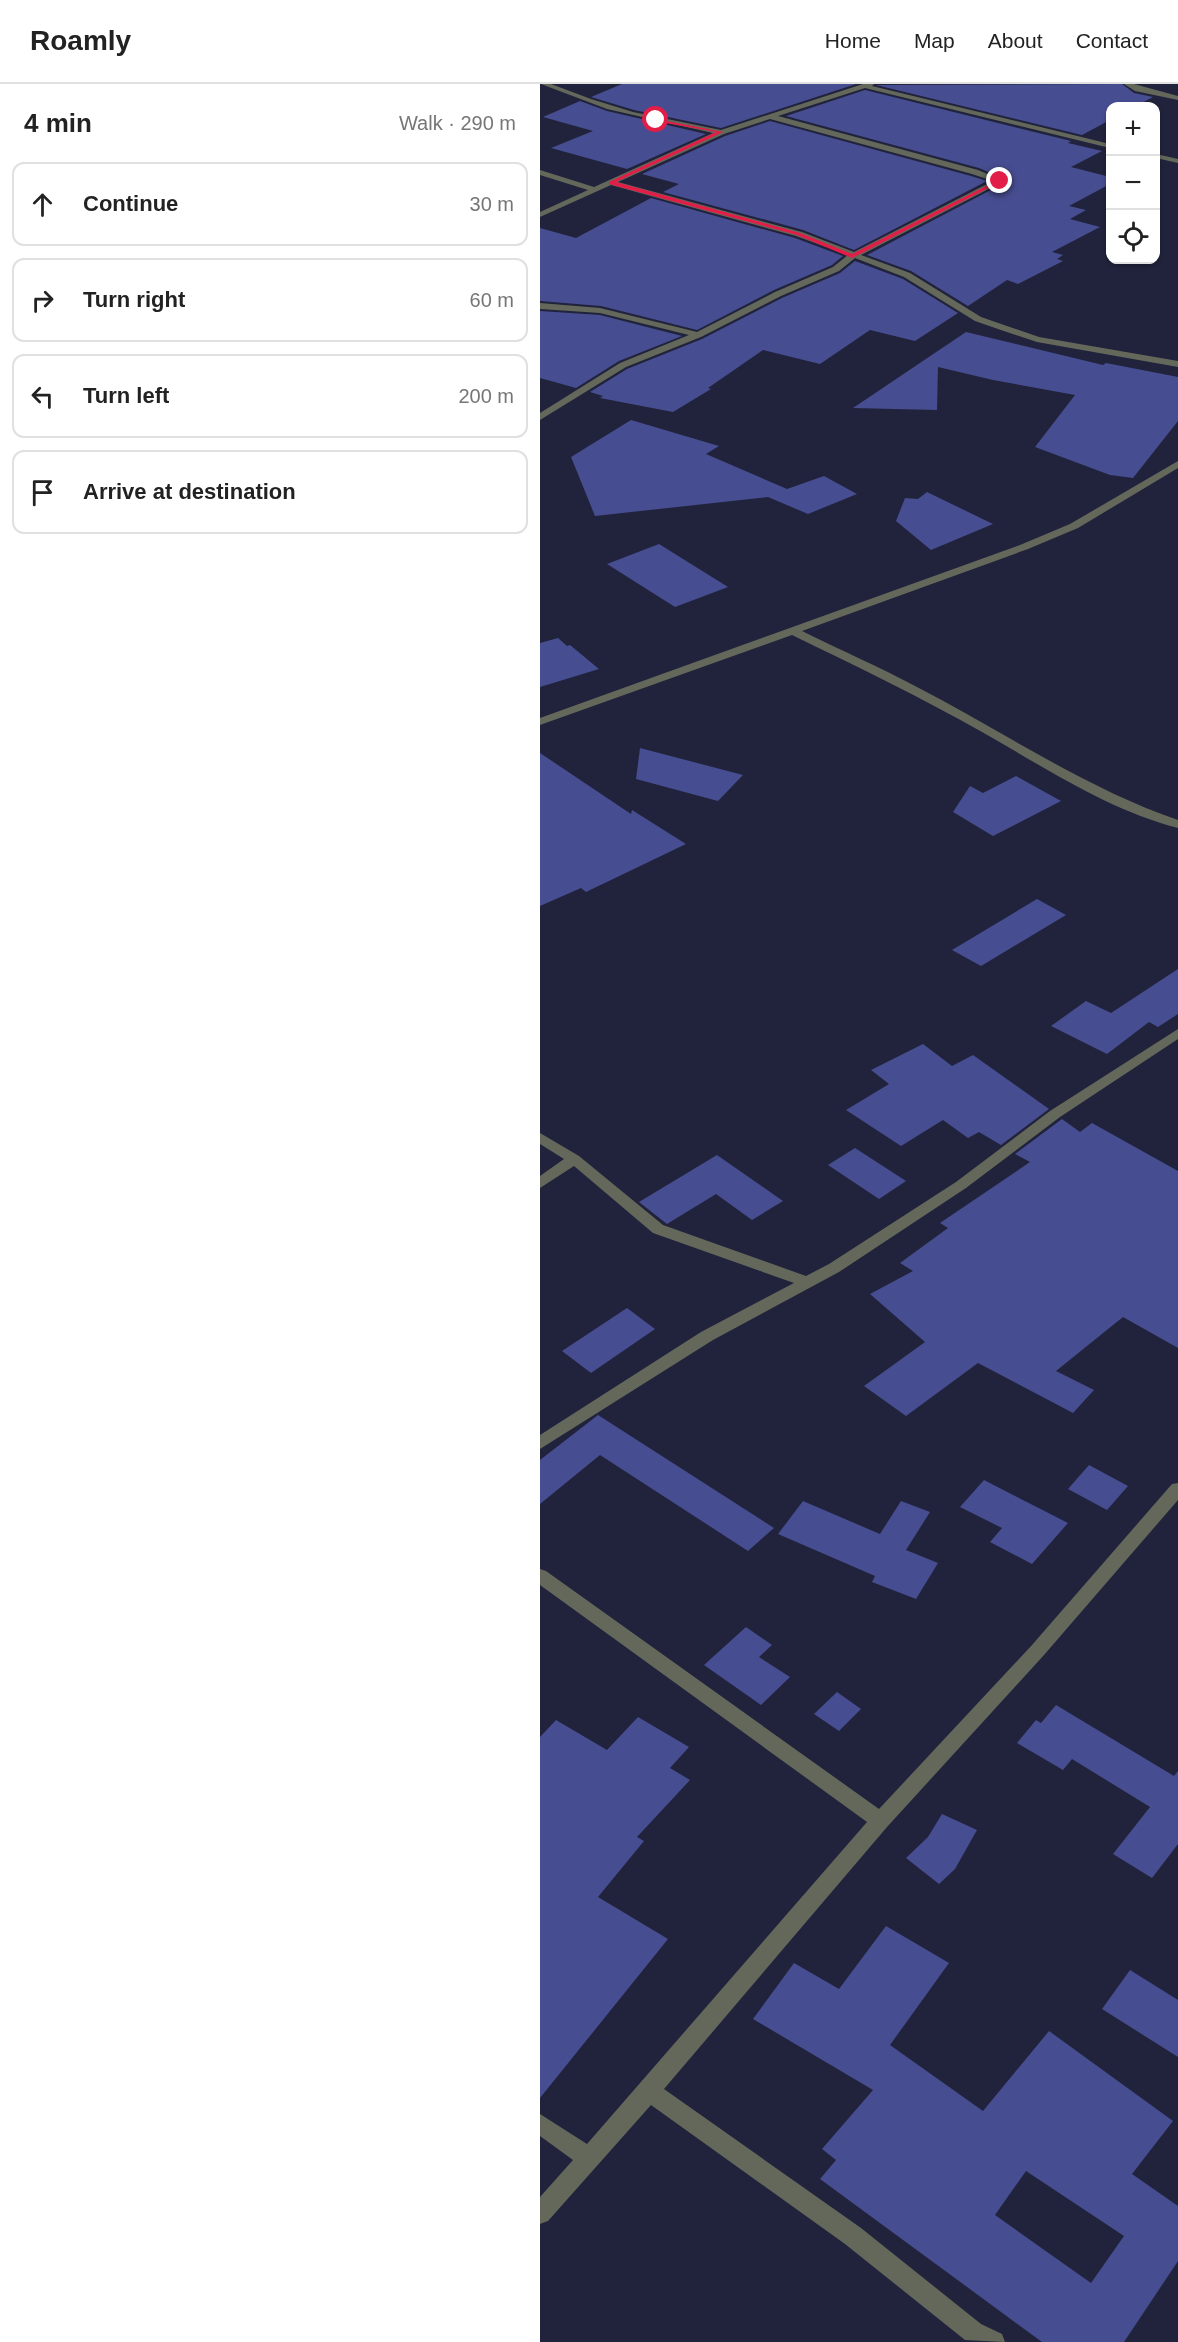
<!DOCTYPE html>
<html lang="en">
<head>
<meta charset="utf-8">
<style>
  body { margin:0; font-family:Arial,sans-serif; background:#f6f6f6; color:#222 }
  .controls { position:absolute; right:18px; top:18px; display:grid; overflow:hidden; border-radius:12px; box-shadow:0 2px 4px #0004 }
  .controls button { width:54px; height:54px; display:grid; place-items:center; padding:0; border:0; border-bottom:2px solid #e0e0e0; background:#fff; color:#222; font:30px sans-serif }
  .stop { position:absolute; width:18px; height:18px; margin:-14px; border:4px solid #e11d48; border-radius:50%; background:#fff }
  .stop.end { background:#e11d48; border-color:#fff; box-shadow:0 2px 6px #0008 }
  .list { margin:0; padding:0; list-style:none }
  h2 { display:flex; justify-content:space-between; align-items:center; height:78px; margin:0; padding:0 24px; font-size:26px }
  h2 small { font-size:20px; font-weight:400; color:#767676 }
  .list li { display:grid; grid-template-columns:39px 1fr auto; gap:18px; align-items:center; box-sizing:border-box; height:84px; margin:0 12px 12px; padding:0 12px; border:2px solid #e0e0e0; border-radius:12px }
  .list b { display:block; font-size:22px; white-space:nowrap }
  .list em { font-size:20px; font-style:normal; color:#767676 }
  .icon { flex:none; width:33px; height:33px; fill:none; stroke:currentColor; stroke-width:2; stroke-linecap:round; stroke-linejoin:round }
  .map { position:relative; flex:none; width:638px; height:2258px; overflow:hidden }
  header { display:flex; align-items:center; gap:36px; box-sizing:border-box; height:84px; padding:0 30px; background:#fff; border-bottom:2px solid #e0e0e0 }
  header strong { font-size:28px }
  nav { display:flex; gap:33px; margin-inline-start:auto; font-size:21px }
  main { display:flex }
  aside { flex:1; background:#fff }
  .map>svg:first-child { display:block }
  .building { fill:#474d91; fill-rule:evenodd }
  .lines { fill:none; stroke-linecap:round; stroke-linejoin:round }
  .street { fill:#64685b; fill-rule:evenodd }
  .route { fill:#e11d48 }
</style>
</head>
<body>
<header>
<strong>Roamly</strong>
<nav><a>Home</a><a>Map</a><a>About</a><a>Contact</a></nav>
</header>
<main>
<aside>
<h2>4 min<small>Walk · 290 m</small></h2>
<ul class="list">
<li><svg class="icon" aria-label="ahead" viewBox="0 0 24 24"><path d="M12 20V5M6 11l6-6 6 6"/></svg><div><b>Continue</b></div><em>30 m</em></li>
<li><svg class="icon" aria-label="right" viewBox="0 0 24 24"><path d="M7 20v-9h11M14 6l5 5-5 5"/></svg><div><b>Turn right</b></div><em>60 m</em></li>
<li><svg class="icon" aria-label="left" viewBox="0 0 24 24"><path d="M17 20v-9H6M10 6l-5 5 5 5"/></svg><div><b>Turn left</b></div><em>200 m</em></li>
<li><svg class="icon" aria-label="arrive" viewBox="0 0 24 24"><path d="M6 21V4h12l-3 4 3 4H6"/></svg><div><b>Arrive at destination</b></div></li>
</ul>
</aside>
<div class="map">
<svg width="638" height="2258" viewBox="0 0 638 2258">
  <rect width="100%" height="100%" fill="#20233b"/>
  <g class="building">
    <polygon points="82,0 316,0 181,44 94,26 51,13"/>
    <polygon points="582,0 594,9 613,13 596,22 570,22 570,36 542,51 336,1"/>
    <polygon points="325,6 531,57 528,59 562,67 531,83 570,93 570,100 529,122 546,126 530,135 560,143 512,168 523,171 517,175 523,177 478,200 467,196 428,222 371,187 327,171 466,98 465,95 439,84 246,32"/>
    <polygon points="40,17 67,27 166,50 87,85 11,64 53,47 3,33"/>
    <polygon points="230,37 431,92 447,97 314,166 263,146 123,108 139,100 102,90 185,52"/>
    <polygon points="111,114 255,154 303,172 292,181 234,206 157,246 61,222 0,217 0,144 36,154"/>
    <polygon points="315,177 363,195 418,229 375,257 330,246 280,280 223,266 168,304 171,305 133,328 60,314 63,312 50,308 87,285 162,255 242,214 300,189"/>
    <polygon points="0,227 60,231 142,252 79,277 36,304 0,294"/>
    <polygon points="426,248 563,281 566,279 638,293 638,337 593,394 570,391 495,363 535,311 453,296 398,283 397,326 313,324"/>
    <polygon points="91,336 179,362 166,370 247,405 284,392 317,410 268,430 228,413 55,432 31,373"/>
    <polygon points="387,408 453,440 391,466 356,437 365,414 378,415"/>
    <polygon points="119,460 188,503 135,523 67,480"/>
    <polygon points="18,554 27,562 30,561 59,585 0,603 0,559"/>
    <polygon points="100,664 203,691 178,717 96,695"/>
    <polygon points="0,669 91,730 92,726 146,760 46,808 41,804 0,822"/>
    <polygon points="476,692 521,717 453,752 413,728 430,702 443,709"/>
    <polygon points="497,815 526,831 441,882 412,866"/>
    <polygon points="638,885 638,930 618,943 609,938 567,970 511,942 546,917 571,929"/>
    <polygon points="383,960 412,982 433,971 509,1025 461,1061 439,1048 428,1054 403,1036 361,1062 306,1026 349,1000 331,986"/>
    <polygon points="522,1035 540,1048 552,1039 638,1087 638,1264 583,1233 516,1287 554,1306 533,1329 438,1279 366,1332 324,1302 385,1258 330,1210 373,1187 360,1179 408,1144 400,1139 490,1078 475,1070"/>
    <polygon points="315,1064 366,1097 339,1115 288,1081"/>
    <polygon points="177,1071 243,1117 212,1136 176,1110 127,1140 99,1118"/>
    <polygon points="87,1224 115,1245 51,1289 22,1267"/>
    <polygon points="58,1331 234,1444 208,1467 60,1371 0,1420 0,1376"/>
    <polygon points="549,1381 588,1402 567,1426 528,1405"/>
    <polygon points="444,1396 528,1439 492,1480 450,1458 462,1444 420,1423"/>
    <polygon points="263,1417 340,1450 361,1417 390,1428 366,1466 398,1479 376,1515 332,1498 335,1492 238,1450"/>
    <polygon points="206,1543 232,1561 219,1573 250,1593 221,1621 164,1581"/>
    <polygon points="297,1608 321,1625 299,1647 274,1630"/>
    <polygon points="516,1621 634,1692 638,1687 638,1760 612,1794 573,1770 610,1723 532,1675 523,1686 477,1659 496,1636 501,1639"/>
    <polygon points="98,1633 149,1663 130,1684 150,1696 97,1753 104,1757 58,1813 128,1855 0,2014 0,1653 16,1636 67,1666"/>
    <polygon points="402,1730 437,1746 415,1785 399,1800 366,1774 388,1753"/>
    <path d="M346 1842 409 1879 350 1961 443 2027 509 1947 633 2037 592 2090 638 2122V2177L584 2258H502L280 2095 296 2076 282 2065 333 2006 213 1935 254 1879 299 1905ZM486 2087 584 2152 551 2199 455 2131Z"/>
    <polygon points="590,1886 638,1916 638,1973 562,1925"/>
  </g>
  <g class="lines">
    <g class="street">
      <path d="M1 0H11L51 15 93 28 181 46 323 0H334L332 2 570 60V64L325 4 238 32 438 86 464 97 321 171 370 189 441 233 464 241 499 253 638 277V283L497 258 458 245 435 237 364 193 315 174 299 187 241 212 161 253 86 283 0 336V329L80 279 149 251 60 229 0 225V219L60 224 157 248 235 208 293 183 308 171 256 152 71 101 0 133V128L48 106 0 91V86L54 103 173 49 67 25ZM230 35 432 90 453 97 314 168 262 148 78 98 184 50Z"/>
      <polygon points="584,0 594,0 638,12 638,16 595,7"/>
      <polygon points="616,70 638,75 638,79 616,74"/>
      <path d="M638 377V384L538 444 488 465 262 547C300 566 340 583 377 603 464 648 545 704 638 736V744C568 726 504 683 442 648 380 613 316 582 252 551L0 641V634L480 461 530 440Z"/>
      <polygon points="638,945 638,955 520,1033 426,1104 299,1188 173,1256 0,1365 0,1351 161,1248 254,1199 113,1149 34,1082 0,1104 0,1092 24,1075 0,1060 0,1049 39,1072 123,1141 266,1192 289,1180 416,1098 510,1027"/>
      <polygon points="638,1399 638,1416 504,1571 347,1743 124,2005 321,2144 441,2240 462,2250 465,2258 425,2256 305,2160 111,2021 8,2137 0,2140 0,2113 33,2076 0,2052 0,2030 47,2060 327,1738 0,1501 0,1485 6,1487 339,1725 492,1561 632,1400"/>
    </g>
  </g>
  <polygon class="route" points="116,35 183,48 76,98 260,149 312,170 458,96 462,97 312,174 257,151 69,100 69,98 176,48 114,37"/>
</svg>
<div class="controls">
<button>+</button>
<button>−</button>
<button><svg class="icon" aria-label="locate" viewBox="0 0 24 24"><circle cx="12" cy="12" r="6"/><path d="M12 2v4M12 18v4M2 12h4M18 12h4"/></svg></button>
</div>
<div class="stop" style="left:116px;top:36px"></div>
<div class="stop end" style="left:460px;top:97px"></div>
</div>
</main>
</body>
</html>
